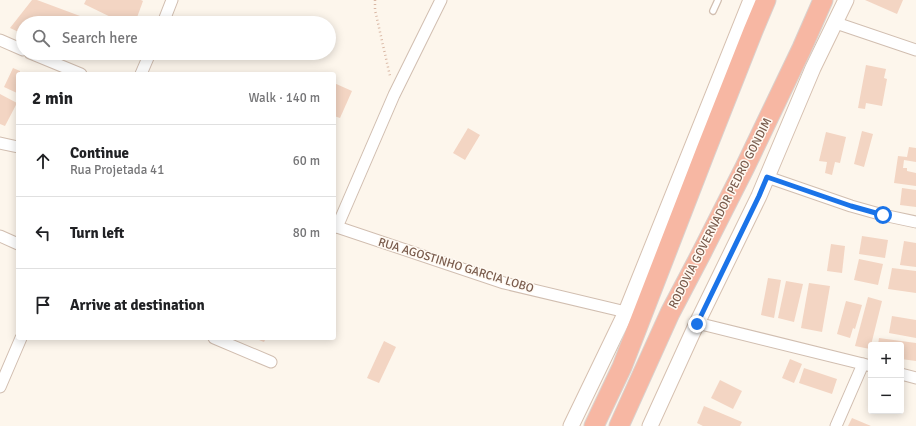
<!DOCTYPE html>
<html lang="en">
<head>
<meta charset="utf-8">
<style>
  body { margin:0; font-family:Signika,sans-serif; background:#f2f2f2; color:#202124 }
  .controls { position:absolute; right:12px; bottom:12px; display:grid; overflow:hidden; border-radius:4px; box-shadow:0 2px 10px #0003 }
  .controls button { width:36px; height:36px; display:grid; place-items:center; padding:0; border:0; border-bottom:1px solid #e0e0e0; background:#fff; color:#202124; font:20px sans-serif }
  .stop { position:absolute; width:12px; height:12px; margin:-9px; border:3px solid #1a73e8; border-radius:50%; background:#fff }
  .stop.end { background:#1a73e8; border-color:#fff; box-shadow:0 1px 4px #0008 }
  .list { margin:0; padding:0; list-style:none }
  h2 { display:flex; justify-content:space-between; align-items:center; height:52px; margin:0; padding:0 16px; font-size:17px }
  h2 small { font-size:13px; font-weight:400; color:#757577 }
  .list li { display:grid; grid-template-columns:26px 1fr auto; gap:12px; align-items:center; box-sizing:border-box; height:72px; padding:0 16px; border-top:1px solid #e0e0e0 }
  .list b { display:block; font-size:15px; white-space:nowrap }
  .list p { margin:0; font-size:13px; white-space:nowrap; color:#757577 }
  .list em { font-size:13px; font-style:normal; color:#757577 }
  .icon { flex:none; width:22px; height:22px; fill:none; stroke:currentColor; stroke-width:2; stroke-linecap:round; stroke-linejoin:round }
  .map { position:relative; flex:none; width:916px; height:426px; overflow:hidden }
  .search { position:absolute; background:#fff; box-shadow:0 2px 10px #0003; left:16px; top:16px; width:320px; height:44px; display:flex; align-items:center; gap:10px; box-sizing:border-box; padding:0 14px; border-radius:22px; color:#757577; font-size:15px }
  .panel { position:absolute; background:#fff; box-shadow:0 2px 10px #0003; left:16px; top:72px; width:320px; height:268px; border-radius:4px }
  .map>svg:first-child { display:block }
  .building { fill:#f3d5c3 }
  .lines { fill:none; stroke-linecap:round; stroke-linejoin:round }
  .lane-casing { stroke:#d1beb0; stroke-width:8 }
  .street-casing { stroke:#d1beb0; stroke-width:13 }
  .secondary-casing { stroke:#d6c0b0; stroke-width:17 }
  .highway-casing { stroke:#dad1cd; stroke-width:21 }
  .path { stroke:#d9b8a5; stroke-width:2.5; stroke-dasharray:1 3; stroke-linecap:butt }
  .lane { stroke:#fff; stroke-width:5.5 }
  .street { stroke:#fff; stroke-width:11 }
  .secondary { stroke:#fff; stroke-width:15 }
  .highway { stroke:#f7b7a3; stroke-width:19 }
  .route { stroke:#1a73e8; stroke-width:5 }
  .labels { text-anchor:middle; stroke-width:3; stroke-linejoin:round; paint-order:stroke }
  .street-label { font-size:12px; fill:#7a5c4d; stroke:#fffaf3 }
</style>
</head>
<body>
<div class="map">
<svg width="916" height="426" viewBox="0 0 916 426">
  <rect width="100%" height="100%" fill="#fdf6ec"/>
  <g class="building">
    <polygon points="32,0 37,0 80,16 76,23 23,23 23,34 10,28"/>
    <polygon points="86,0 141,0 143,1 135,23 123,23 84,4"/>
    <polygon points="865,0 903,0 897,14"/>
    <polygon points="866,65 886,69 884,78 887,79 882,106 866,103 865,109 858,108"/>
    <polygon points="13,68 20,71 20,73 22,74 18,74 18,91 17,93 4,87"/>
    <polygon points="334,83 352,91 340,118 334,116"/>
    <polygon points="0,94 17,103 5,126 0,124"/>
    <polygon points="468,128 480,135 465,160 453,153"/>
    <polygon points="862,131 873,134 864,167 854,164"/>
    <polygon points="826,132 846,137 840,163 835,162 832,175 825,173 827,162 819,161"/>
    <polygon points="909,147 916,148 916,162 904,160 903,168 907,168 907,171 916,173 916,186 894,183 898,156 907,157"/>
    <polygon points="902,188 916,190 916,207 900,205"/>
    <polygon points="862,236 888,240 885,258 859,254"/>
    <polygon points="904,241 916,243 916,267 900,265"/>
    <polygon points="831,244 845,246 842,273 827,271"/>
    <polygon points="859,259 883,264 878,285 854,280"/>
    <polygon points="892,268 916,271 916,293 888,289"/>
    <polygon points="768,278 781,280 774,318 761,315"/>
    <polygon points="786,281 803,284 794,322 778,318"/>
    <polygon points="809,283 830,286 822,332 801,328"/>
    <polygon points="868,297 882,301 870,349 855,346"/>
    <polygon points="846,301 862,305 855,329 853,328 850,338 837,334"/>
    <polygon points="892,316 916,320 916,338 889,333"/>
    <polygon points="254,338 266,338 264,342"/>
    <polygon points="879,338 916,343 916,361 901,359 901,345 878,345"/>
    <polygon points="384,341 396,347 379,383 367,378"/>
    <polygon points="790,359 802,364 794,383 782,378"/>
    <polygon points="804,368 837,379 832,394 799,383"/>
    <polygon points="720,380 742,391 733,409 711,398"/>
    <polygon points="704,406 742,422 740,426 703,426 697,423"/>
    <polygon points="852,418 871,426 848,426"/>
  </g>
  <g class="lines">
    <g class="lane-casing">
      <polyline id="lane" points="713,11 718,0"/>
    </g>
    <g class="street-casing">
      <g id="street">
        <polyline points="163,23 172,0"/>
        <polyline points="836,23 916,50"/>
        <polyline points="0,40 23,50"/>
        <polyline points="30,53 81,74"/>
        <polyline points="141,74 150,53"/>
        <polyline points="0,143 18,147"/>
        <polyline points="767,177 851,206 883,215 916,222"/>
        <polyline points="334,226 504,283 626,312"/>
        <polyline points="337,227 394,95 441,0"/>
        <polyline points="0,236 18,244"/>
        <polyline points="697,323 871,366"/>
        <polyline points="214,338 271,362"/>
        <polyline points="901,374 916,378"/>
        <polyline points="0,387 21,338"/>
        <polyline points="836,426 863,364"/>
      </g>
    </g>
    <g class="secondary-casing">
      <g id="secondary">
        <polyline points="571,426 626,312 751,0"/>
        <polyline points="650,426 697,323 759,196 813,68 846,0"/>
      </g>
    </g>
    <g class="highway-casing">
      <g id="highway">
        <polyline points="594,426 622,367 706,150 753,31 766,0"/>
        <polyline points="619,426 670,313 702,252 745,167 802,48 823,0"/>
      </g>
    </g>
    <polyline class="path" points="375,0 375,10 390,76"/>
    <use href="#lane" class="lane"/>
    <use href="#street" class="street"/>
    <use href="#secondary" class="secondary"/>
    <use href="#highway" class="highway"/>
  </g>
  <g class="lines">
    <polyline class="route" points="697,324 759,196 767,177 851,206 883,215"/>
  </g>
  <g class="labels">
    <g class="street-label">
      <text transform="translate(720 213) rotate(-63)" y="4">RODOVIA GOVERNADOR PEDRO GONDIM</text>
      <text transform="translate(456 265) rotate(17)" y="4">RUA AGOSTINHO GARCIA LOBO</text>
    </g>
  </g>
</svg>
<div class="controls">
<button>+</button>
<button>−</button>
</div>
<div class="stop" style="left:883px;top:215px"></div>
<div class="stop end" style="left:697px;top:324px"></div>
<div class="search"><svg class="icon" aria-label="search" viewBox="0 0 24 24"><circle cx="10" cy="10" r="6"/><path d="M15 15l6 6"/></svg>Search here</div>
<section class="panel">
<h2>2 min<small>Walk · 140 m</small></h2>
<ul class="list">
<li><svg class="icon" aria-label="ahead" viewBox="0 0 24 24"><path d="M12 20V5M6 11l6-6 6 6"/></svg><div><b>Continue</b><p>Rua Projetada 41</p></div><em>60 m</em></li>
<li><svg class="icon" aria-label="left" viewBox="0 0 24 24"><path d="M17 20v-9H6M10 6l-5 5 5 5"/></svg><div><b>Turn left</b></div><em>80 m</em></li>
<li><svg class="icon" aria-label="arrive" viewBox="0 0 24 24"><path d="M6 21V4h12l-3 4 3 4H6"/></svg><div><b>Arrive at destination</b></div></li>
</ul>
</section>
</div>
</body>
</html>
